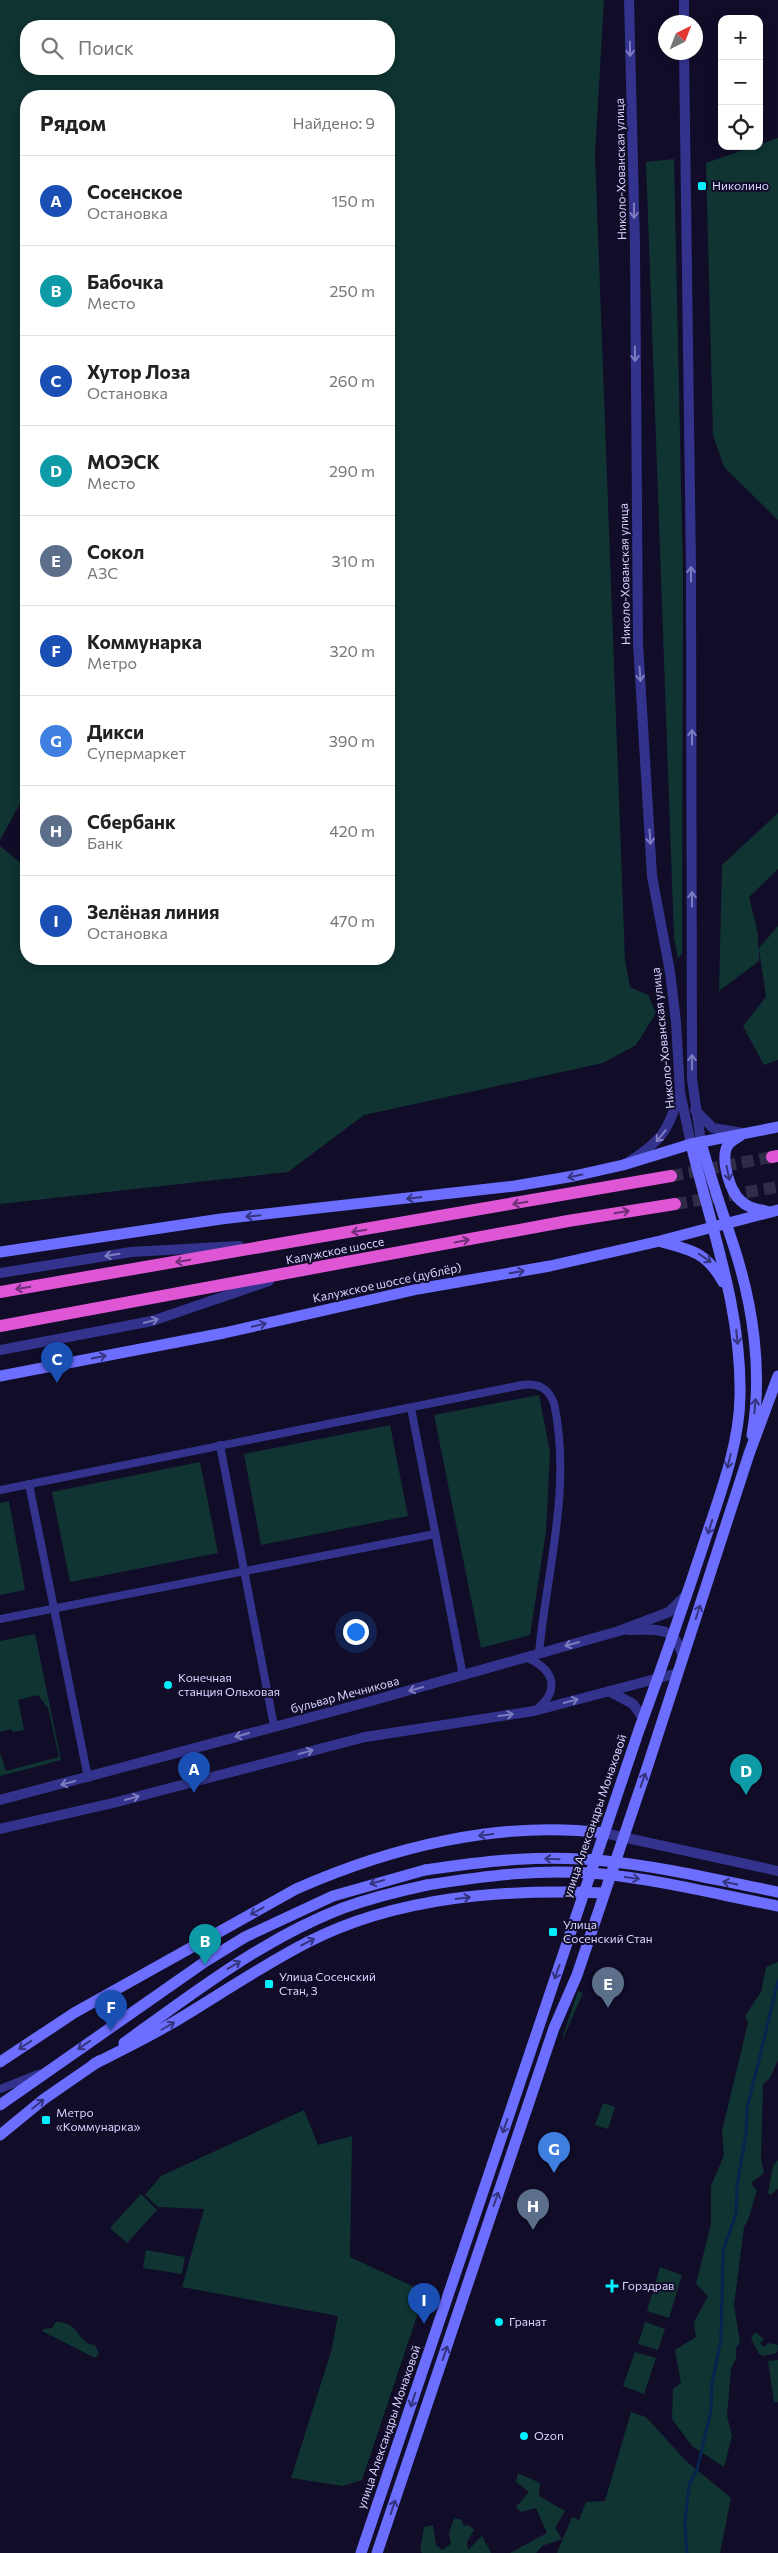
<!DOCTYPE html>
<html lang="ru">
<head>
<meta charset="utf-8">
<style>
  body { margin:0; font-family:Commissioner,sans-serif; background:#f2f2f2; color:#222 }
  .controls { position:absolute; right:15px; top:15px; display:grid; overflow:hidden; border-radius:10px; box-shadow:0 2px 12px #0003 }
  .controls button { width:45px; height:45px; display:grid; place-items:center; padding:0; border:0; border-bottom:1px solid #e0e0e0; background:#fff; color:#222; font:25px sans-serif }
  .compass { position:absolute; left:658px; top:15px; width:45px; height:45px; border-radius:50%; background:#fff; box-shadow:0 2px 12px #0003; rotate:42deg }
  .you { position:absolute; left:355px; top:1631px; width:18px; height:18px; margin:-12px; border:4px solid #fff; border-radius:50%; background:#1a73e8; box-shadow:0 0 0 8px #1a73e833 }
  .badge { display:grid; place-items:center; width:32px; height:32px; border-radius:50%; background:#137e85; color:#fff; font-size:16px; font-weight:700 }
  .pin { position:absolute; translate:-50% -41px; filter:drop-shadow(0 1px 2px #0008) }
  .pin::after { content:''; position:absolute; top:26px; width:18px; height:15px; background:inherit; clip-path:polygon(0 0,100% 0,50% 100%) }
  .list { margin:0; padding:0; list-style:none }
  h2 { display:flex; justify-content:space-between; align-items:center; height:65px; margin:0; padding:0 20px; font-size:21px }
  h2 small { font-size:16px; font-weight:400; color:#767676 }
  .list li { display:grid; grid-template-columns:32px 1fr auto; gap:15px; align-items:center; box-sizing:border-box; height:90px; padding:0 20px; border-top:1px solid #e0e0e0 }
  .list b { display:block; font-size:19px; white-space:nowrap }
  .list p { margin:0; font-size:16px; white-space:nowrap; color:#767676 }
  .list em { font-size:16px; font-style:normal; color:#767676 }
  .icon { flex:none; width:28px; height:28px; fill:none; stroke:currentColor; stroke-width:2; stroke-linecap:round; stroke-linejoin:round }
  .map { position:relative; flex:none; width:778px; height:2553px; overflow:hidden }
  .search { position:absolute; background:#fff; box-shadow:0 2px 12px #0003; left:20px; top:20px; width:375px; height:55px; display:flex; align-items:center; gap:12px; box-sizing:border-box; padding:0 18px; border-radius:20px; color:#767676; font-size:19px }
  .panel { position:absolute; background:#fff; box-shadow:0 2px 12px #0003; left:20px; top:90px; width:375px; height:875px; border-radius:20px }
  .map>svg:first-child { display:block }
  .green { fill:#0f3431; fill-rule:evenodd }
  .lines { fill:none; stroke-linecap:round; stroke-linejoin:round }
  .stream { stroke:#06244f; stroke-width:3 }
  .trunk-tunnel { stroke:#2f2b49; stroke-width:12; stroke-dasharray:12 6; stroke-linecap:butt }
  .minor { stroke:#33338d; stroke-width:8 }
  .tertiary { stroke:#33338d; stroke-width:10 }
  .secondary { stroke:#6c6eff; stroke-width:11 }
  .trunk { stroke:#de56d4; stroke-width:12 }
  .secondary-bridge { stroke:#6c6eff; stroke-width:11 }
  .oneway { stroke:#7d7cc0 }
  .oneway2 { stroke:#35347f }
  .oneway3 { stroke:#6d2e76 }
  .poi-dot { fill:#01efff; stroke:#110d29; stroke-width:2 }
  .labels { text-anchor:middle; stroke-width:4; stroke-linejoin:round; paint-order:stroke }
  .street-label { font-size:12px; fill:#d8d5ff; stroke:#110d29 }
  .poi-label { font-size:12px; fill:#d8d5ff; stroke:#110d29; text-anchor:start }
</style>
</head>
<body>
<div class="map">
<svg width="778" height="2553" viewBox="0 0 778 2553">
  <rect width="100%" height="100%" fill="#110d29"/>
  <g class="green">
    <path d="M0 0H604L595 154 625 960 630 987 648 995 656 1013 636 1045 603 1063 364 1115 288 1172 0 1204V846L22 864H26V959H389V96H26V793L0 840ZM26 26H389V69H26Z"/>
    <polygon points="778,138 778,520 724,467 713,435 706,163"/>
    <polygon points="674,159 683,574 682,954 678,958 674,938 646,162"/>
    <polygon points="778,813 778,869 749,897 758,934 758,949 778,926 778,1060 764,1065 743,1026 766,997 759,949 759,961 719,991 722,865"/>
    <polygon points="539,1395 550,1452 546,1532 530,1635 481,1648 434,1415"/>
    <polygon points="390,1425 408,1516 261,1545 244,1454"/>
    <polygon points="200,1462 218,1553 70,1582 52,1492"/>
    <polygon points="9,1501 25,1590 0,1595 0,1503"/>
    <polygon points="35,1634 61,1760 0,1776 0,1753 6,1771 59,1757 48,1708 38,1695 18,1700 24,1730 13,1732 11,1729 0,1732 0,1641"/>
    <path d="M778 1962V2060L770 2078 763 2084 761 2159 764 2173 751 2183 757 2191C752 2203 751 2217 744 2227L734 2305 740 2342 736 2348V2359L731 2368 727 2416 732 2436 724 2467 692 2446 672 2419 673 2389 681 2383 675 2350 696 2337 694 2322 708 2296 696 2284 711 2224V2186L724 2155 722 2131 748 2023 745 2016 761 1992 766 1967Z"/>
    <polygon points="578,1991 583,1993 563,2039 563,2036"/>
    <polygon points="603,2103 615,2107 608,2129 595,2125"/>
    <polygon points="304,2110 318,2145 352,2136 350,2257 425,2292 362,2480 343,2486 291,2478 331,2352 338,2316 182,2287 204,2209 158,2207 145,2195 161,2176"/>
    <polygon points="778,2160 778,2189 770,2195 768,2193 773,2166"/>
    <polygon points="141,2194 157,2210 127,2243 110,2228"/>
    <polygon points="146,2250 185,2257 182,2274 143,2268"/>
    <polygon points="660,2267 682,2275 669,2318 647,2311"/>
    <path d="M56 2322C81 2322 76 2343 95 2345L99 2354 95 2358 42 2331 43 2329 52 2328Z"/>
    <polygon points="645,2322 665,2329 658,2350 638,2344"/>
    <polygon points="755,2332 764,2339 760,2343 763,2347 769,2343 778,2345 777,2353 763,2356 759,2354 751,2338"/>
    <polygon points="635,2352 656,2358 644,2394 623,2386"/>
    <polygon points="778,2360 778,2402 774,2402 768,2361"/>
    <polygon points="631,2412 646,2417 686,2461 731,2498 720,2553 557,2553 572,2517 579,2520 586,2502 605,2501"/>
    <polygon points="518,2473 540,2483 539,2496 565,2511 555,2528 562,2539 542,2546 536,2553 510,2553 547,2533 536,2508 521,2512 516,2507 529,2492 516,2482"/>
    <polygon points="454,2518 462,2520 463,2525 470,2526 474,2530 467,2542 468,2550 482,2536 491,2553 422,2553 420,2550 424,2527 433,2525 436,2545 442,2550 451,2544 449,2533"/>
  </g>
  <g class="lines">
    <polyline class="stream" points="687,2553 685,2522 689,2485 697,2470 711,2410 712,2383 721,2339 723,2251 736,2214 737,2186 746,2134 747,2109 778,1981"/>
    <g class="trunk-tunnel">
      <polyline points="671,1176 772,1157"/>
      <polyline points="675,1204 778,1187"/>
    </g>
    <g class="minor">
      <polyline points="411,1408 463,1676"/>
      <polyline points="220,1445 274,1726"/>
      <polyline points="29,1484 88,1778"/>
      <path d="M0 1490 522 1385C539 1383 548 1388 554 1403 572 1488 547 1569 539 1653"/>
      <polyline points="0,1619 435,1534"/>
      <path d="M525 1657C553 1668 562 1689 536 1710"/>
      <polyline points="0,2089 38,2074"/>
    </g>
    <g class="tertiary">
      <polyline points="629,0 635,246 638,643 652,876 670,972 676,1022 680,1092 691,1144"/>
      <polyline points="684,0 684,22"/>
      <polyline points="684,52 691,567 692,1079 701,1142"/>
      <polyline points="695,1110 713,1128 743,1133"/>
      <path d="M630 1161C664 1139 667 1131 680 1093"/>
      <polyline points="0,1273 131,1252 239,1246"/>
      <polyline points="0,1350 152,1321 269,1281"/>
      <path d="M627 1630C657 1630 675 1624 683 1658"/>
      <polyline points="609,1691 633,1704 643,1718"/>
      <polyline points="0,1800 364,1703 619,1631 669,1612 686,1595"/>
      <polyline points="0,1829 113,1803 365,1737 534,1711 678,1673"/>
      <polyline points="604,1833 778,1871"/>
    </g>
    <g class="secondary">
      <path d="M740 1136C734 1140 728 1142 726 1149 722 1163 730 1192 741 1201 748 1208 757 1209 766 1211"/>
      <path d="M701 1142C710 1177 722 1210 733 1244 753 1304 763 1372 752 1435"/>
      <path d="M662 1242C692 1250 707 1253 723 1282"/>
      <polyline points="0,1252 221,1219 515,1186 574,1176 623,1165 691,1144 778,1127"/>
      <polyline points="0,1376 224,1333 418,1289 550,1266 660,1241 778,1210"/>
      <path d="M124 2043C193 1993 263 1939 343 1908 371 1898 399 1891 427 1885"/>
      <path d="M0 2062 74 2013 296 1889C391 1847 500 1820 604 1833"/>
      <path d="M94 2064C124 2049 155 2034 184 2016 225 1991 265 1964 308 1942 398 1896 504 1889 604 1893"/>
      <polyline points="0,2105 206,1961 245,1937 333,1896 425,1870"/>
      <polyline points="0,2135 44,2099 99,2061"/>
      <path d="M361 2553 639 1730C662 1667 684 1604 705 1540 720 1494 739 1446 740 1397 742 1310 711 1228 691 1144"/>
      <polyline points="377,2553 554,2028 577,1975 647,1768 749,1454 778,1376"/>
    </g>
    <g class="trunk">
      <polyline points="772,1157 778,1156"/>
      <polyline points="0,1292 671,1176"/>
      <polyline points="0,1326 568,1221 675,1204"/>
    </g>
    <g class="secondary-bridge">
      <path d="M425 1870C485 1861 545 1854 606 1861 664 1867 721 1881 778 1892"/>
      <path d="M427 1885C485 1876 543 1868 602 1874 661 1880 720 1895 778 1906"/>
    </g>
  </g>
  <defs><path id="oneway-shaft" d="M-6 0H5M1.5-3L5.5 0L1.5 3" fill="none" stroke-width="1.6" stroke-linecap="round" stroke-linejoin="round" transform="scale(1.25)"/></defs>
  <g class="oneway">
    <use href="#oneway-shaft" transform="translate(630 49) rotate(89)"/>
    <use href="#oneway-shaft" transform="translate(634 211) rotate(89)"/>
    <use href="#oneway-shaft" transform="translate(635 354) rotate(89)"/>
    <use href="#oneway-shaft" transform="translate(691 574) rotate(-90)"/>
    <use href="#oneway-shaft" transform="translate(640 674) rotate(86)"/>
    <use href="#oneway-shaft" transform="translate(692 737) rotate(-90)"/>
    <use href="#oneway-shaft" transform="translate(650 837) rotate(86)"/>
    <use href="#oneway-shaft" transform="translate(692 899) rotate(-90)"/>
    <use href="#oneway-shaft" transform="translate(692 1062) rotate(-90)"/>
    <use href="#oneway-shaft" transform="translate(661 1136) rotate(129)"/>
    <use href="#oneway-shaft" transform="translate(112 1255) rotate(171)"/>
    <use href="#oneway-shaft" transform="translate(151 1321) rotate(-15)"/>
    <use href="#oneway-shaft" transform="translate(572 1644) rotate(164)"/>
    <use href="#oneway-shaft" transform="translate(416 1689) rotate(165)"/>
    <use href="#oneway-shaft" transform="translate(571 1701) rotate(-15)"/>
    <use href="#oneway-shaft" transform="translate(506 1715) rotate(-8)"/>
    <use href="#oneway-shaft" transform="translate(242 1735) rotate(164)"/>
    <use href="#oneway-shaft" transform="translate(306 1752) rotate(-15)"/>
    <use href="#oneway-shaft" transform="translate(68 1783) rotate(165)"/>
    <use href="#oneway-shaft" transform="translate(132 1798) rotate(-15)"/>
  </g>
  <g class="oneway2">
    <use href="#oneway-shaft" transform="translate(728 1173) rotate(78)"/>
    <use href="#oneway-shaft" transform="translate(575 1176) rotate(169)"/>
    <use href="#oneway-shaft" transform="translate(414 1198) rotate(173)"/>
    <use href="#oneway-shaft" transform="translate(253 1216) rotate(174)"/>
    <use href="#oneway-shaft" transform="translate(705 1258) rotate(35)"/>
    <use href="#oneway-shaft" transform="translate(517 1272) rotate(-10)"/>
    <use href="#oneway-shaft" transform="translate(259 1325) rotate(-13)"/>
    <use href="#oneway-shaft" transform="translate(737 1337) rotate(84)"/>
    <use href="#oneway-shaft" transform="translate(99 1357) rotate(-11)"/>
    <use href="#oneway-shaft" transform="translate(755 1406) rotate(-85)"/>
    <use href="#oneway-shaft" transform="translate(729 1461) rotate(103)"/>
    <use href="#oneway-shaft" transform="translate(710 1527) rotate(108)"/>
    <use href="#oneway-shaft" transform="translate(698 1612) rotate(-72)"/>
    <use href="#oneway-shaft" transform="translate(643 1780) rotate(-71)"/>
    <use href="#oneway-shaft" transform="translate(486 1835) rotate(173)"/>
    <use href="#oneway-shaft" transform="translate(552 1859) rotate(-178)"/>
    <use href="#oneway-shaft" transform="translate(632 1878) rotate(8)"/>
    <use href="#oneway-shaft" transform="translate(377 1882) rotate(164)"/>
    <use href="#oneway-shaft" transform="translate(730 1883) rotate(-168)"/>
    <use href="#oneway-shaft" transform="translate(463 1898) rotate(-7)"/>
    <use href="#oneway-shaft" transform="translate(257 1911) rotate(151)"/>
    <use href="#oneway-shaft" transform="translate(308 1942) rotate(-27)"/>
    <use href="#oneway-shaft" transform="translate(234 1965) rotate(-31)"/>
    <use href="#oneway-shaft" transform="translate(557 1972) rotate(109)"/>
    <use href="#oneway-shaft" transform="translate(168 2026) rotate(-30)"/>
    <use href="#oneway-shaft" transform="translate(25 2045) rotate(146)"/>
    <use href="#oneway-shaft" transform="translate(84 2045) rotate(145)"/>
    <use href="#oneway-shaft" transform="translate(38 2104) rotate(-39)"/>
    <use href="#oneway-shaft" transform="translate(505 2126) rotate(109)"/>
    <use href="#oneway-shaft" transform="translate(496 2199) rotate(-71)"/>
    <use href="#oneway-shaft" transform="translate(445 2353) rotate(-71)"/>
    <use href="#oneway-shaft" transform="translate(413 2400) rotate(108)"/>
    <use href="#oneway-shaft" transform="translate(393 2507) rotate(-72)"/>
  </g>
  <g class="oneway3">
    <use href="#oneway-shaft" transform="translate(520 1203) rotate(170)"/>
    <use href="#oneway-shaft" transform="translate(622 1212) rotate(-9)"/>
    <use href="#oneway-shaft" transform="translate(359 1231) rotate(170)"/>
    <use href="#oneway-shaft" transform="translate(462 1241) rotate(-11)"/>
    <use href="#oneway-shaft" transform="translate(183 1261) rotate(170)"/>
    <use href="#oneway-shaft" transform="translate(23 1288) rotate(170)"/>
  </g>
  <g class="poi-dot">
    <rect x="697" y="181" width="10" height="10" rx="2.5"/>
    <circle cx="168" cy="1685" r="5"/>
    <rect x="548" y="1927" width="10" height="10" rx="2.5"/>
    <rect x="264" y="1979" width="10" height="10" rx="2.5"/>
    <rect x="41" y="2115" width="10" height="10" rx="2.5"/>
    <path d="M609.5 2278.5h5v5h5v5h-5v5h-5v-5h-5v-5h5z"/>
    <circle cx="499" cy="2322" r="5"/>
    <circle cx="524" cy="2436" r="5"/>
  </g>
  <g class="labels">
    <g class="street-label">
      <text transform="translate(621 169) rotate(-91)" y="4">Николо-Хованская улица</text>
      <text transform="translate(625 574) rotate(-91)" y="4">Николо-Хованская улица</text>
      <text transform="translate(663 1038) rotate(-96)" y="4">Николо-Хованская улица</text>
      <text transform="translate(335 1251) rotate(-11)" y="4">Калужское шоссе</text>
      <text transform="translate(387 1283) rotate(-12)" y="4">Калужское шоссе (дублёр)</text>
      <text transform="translate(345 1695) rotate(-15)" y="4">бульвар Мечникова</text>
      <text transform="translate(595 1816) rotate(-71)" y="4">улица Александры Монаховой</text>
      <text transform="translate(389 2427) rotate(-71)" y="4">улица Александры Монаховой</text>
    </g>
    <g class="poi-label">
      <text x="712" y="190">Николино</text>
      <text x="178" y="1682">Конечная<tspan x="178" dy="14">станция Ольховая</tspan></text>
      <text x="563" y="1929">Улица<tspan x="563" dy="14">Сосенский Стан</tspan></text>
      <text x="279" y="1981">Улица Сосенский<tspan x="279" dy="14">Стан, 3</tspan></text>
      <text x="56" y="2117">Метро<tspan x="56" dy="14">«Коммунарка»</tspan></text>
      <text x="622" y="2290">Горздрав</text>
      <text x="509" y="2326">Гранат</text>
      <text x="534" y="2440">Ozon</text>
    </g>
  </g>
</svg>
<div class="controls">
<button>+</button>
<button>−</button>
<button><svg class="icon" aria-label="locate" viewBox="0 0 24 24"><circle cx="12" cy="12" r="6"/><path d="M12 2v4M12 18v4M2 12h4M18 12h4"/></svg></button>
</div>
<svg class="compass" viewBox="-18 -18 36 36"><path d="M0-13l5 13h-10z" fill="#e53935"/><path d="M0 13l5-13h-10z" fill="#767676"/></svg>
<div class="you"></div>
<div class="pin badge" style="left:194px;top:1793px;background:#1a4fb4">A</div>
<div class="pin badge" style="left:205px;top:1965px;background:#0f9aa8">B</div>
<div class="pin badge" style="left:57px;top:1383px;background:#1a4fb4">C</div>
<div class="pin badge" style="left:746px;top:1795px;background:#0f9aa8">D</div>
<div class="pin badge" style="left:608px;top:2008px;background:#5c6f8a">E</div>
<div class="pin badge" style="left:111px;top:2031px;background:#1a4fb4">F</div>
<div class="pin badge" style="left:554px;top:2173px;background:#3f7fe0">G</div>
<div class="pin badge" style="left:533px;top:2230px;background:#5c6f8a">H</div>
<div class="pin badge" style="left:424px;top:2324px;background:#1a4fb4">I</div>
<div class="search"><svg class="icon" aria-label="search" viewBox="0 0 24 24"><circle cx="10" cy="10" r="6"/><path d="M15 15l6 6"/></svg>Поиск</div>
<section class="panel">
<h2>Рядом<small>Найдено: 9</small></h2>
<ul class="list">
<li><span class="badge" style="background:#1a4fb4">A</span><div><b>Сосенское</b><p>Остановка</p></div><em>150 m</em></li>
<li><span class="badge" style="background:#0f9aa8">B</span><div><b>Бабочка</b><p>Место</p></div><em>250 m</em></li>
<li><span class="badge" style="background:#1a4fb4">C</span><div><b>Хутор Лоза</b><p>Остановка</p></div><em>260 m</em></li>
<li><span class="badge" style="background:#0f9aa8">D</span><div><b>МОЭСК</b><p>Место</p></div><em>290 m</em></li>
<li><span class="badge" style="background:#5c6f8a">E</span><div><b>Сокол</b><p>АЗС</p></div><em>310 m</em></li>
<li><span class="badge" style="background:#1a4fb4">F</span><div><b>Коммунарка</b><p>Метро</p></div><em>320 m</em></li>
<li><span class="badge" style="background:#3f7fe0">G</span><div><b>Дикси</b><p>Супермаркет</p></div><em>390 m</em></li>
<li><span class="badge" style="background:#5c6f8a">H</span><div><b>Сбербанк</b><p>Банк</p></div><em>420 m</em></li>
<li><span class="badge" style="background:#1a4fb4">I</span><div><b>Зелёная линия</b><p>Остановка</p></div><em>470 m</em></li>
</ul>
</section>
</div>
</body>
</html>
